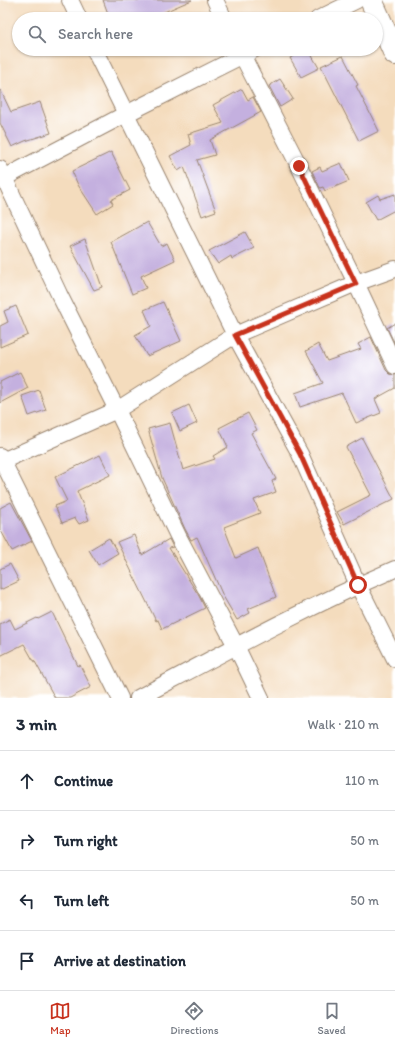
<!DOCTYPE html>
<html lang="en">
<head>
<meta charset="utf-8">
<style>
  body { margin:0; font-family:Itim,sans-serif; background:#f2f2f3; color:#1f2937 }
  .stop { position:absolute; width:12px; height:12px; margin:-9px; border:3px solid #c8321e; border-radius:50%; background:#fff }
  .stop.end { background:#c8321e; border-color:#fff; box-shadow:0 1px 4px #0008 }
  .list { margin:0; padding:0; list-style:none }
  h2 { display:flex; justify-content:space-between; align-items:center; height:52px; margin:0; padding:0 16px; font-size:17px }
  h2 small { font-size:13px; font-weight:400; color:#747a83 }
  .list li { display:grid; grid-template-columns:26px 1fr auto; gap:12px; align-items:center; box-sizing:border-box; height:60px; padding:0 16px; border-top:1px solid #e0e1e3 }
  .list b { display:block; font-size:15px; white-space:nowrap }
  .list em { font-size:13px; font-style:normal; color:#747a83 }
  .icon { flex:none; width:22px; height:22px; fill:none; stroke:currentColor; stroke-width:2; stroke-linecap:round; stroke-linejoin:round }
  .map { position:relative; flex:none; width:395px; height:698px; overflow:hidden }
  .search { position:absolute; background:#fff; box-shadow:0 1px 3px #0004; left:12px; right:12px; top:12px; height:44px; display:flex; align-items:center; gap:10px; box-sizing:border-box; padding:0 14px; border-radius:22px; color:#747a83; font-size:15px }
  .sheet { height:292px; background:#fff }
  nav { display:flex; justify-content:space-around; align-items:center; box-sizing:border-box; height:56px; border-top:1px solid #e0e1e3; background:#fff; font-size:11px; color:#747a83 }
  nav a { display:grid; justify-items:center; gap:2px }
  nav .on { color:#c8321e }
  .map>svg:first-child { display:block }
  .building { fill:#c4b0df }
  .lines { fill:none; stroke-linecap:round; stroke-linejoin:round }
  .street-casing { stroke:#98836e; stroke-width:18 }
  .secondary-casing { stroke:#98836e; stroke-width:24 }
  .street { stroke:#fff; stroke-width:16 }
  .secondary { stroke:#fff; stroke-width:22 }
  .route { stroke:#c8321e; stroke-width:5 }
</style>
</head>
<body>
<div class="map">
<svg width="395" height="698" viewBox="0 0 395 698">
  <rect width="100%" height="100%" fill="#fff"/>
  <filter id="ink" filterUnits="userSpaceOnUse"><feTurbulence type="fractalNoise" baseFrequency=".025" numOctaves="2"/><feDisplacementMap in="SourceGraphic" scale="8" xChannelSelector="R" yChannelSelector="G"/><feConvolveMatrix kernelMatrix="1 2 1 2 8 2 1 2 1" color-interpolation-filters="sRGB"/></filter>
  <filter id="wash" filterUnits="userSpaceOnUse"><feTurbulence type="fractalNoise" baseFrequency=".012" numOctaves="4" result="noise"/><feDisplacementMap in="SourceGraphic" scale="16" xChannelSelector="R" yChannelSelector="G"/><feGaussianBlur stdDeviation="0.9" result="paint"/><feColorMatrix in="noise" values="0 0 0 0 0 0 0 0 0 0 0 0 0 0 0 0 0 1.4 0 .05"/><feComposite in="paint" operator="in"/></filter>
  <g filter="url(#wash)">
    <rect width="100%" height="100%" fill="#f4dcbd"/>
    <g id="blocks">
      <g class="building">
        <polygon points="103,0 192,0 148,19 110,19"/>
        <polygon points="306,49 308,49 319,68 301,77 290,58"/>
        <polygon points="343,56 358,85 356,86 379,131 359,141 321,66"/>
        <polygon points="280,79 293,99 280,107 269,86"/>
        <polygon points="0,89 11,112 40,102 51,133 25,141 12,147 0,123"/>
        <polygon points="242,89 248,100 253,97 261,112 210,140 215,155 197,160 216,211 202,216 184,167 178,171 170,156 191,145 188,134 223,123 213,105"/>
        <polygon points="111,152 130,190 111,200 113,204 97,214 78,185 72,171"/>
        <polygon points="341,163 349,181 325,191 323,187 320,188 312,171 320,167 322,171"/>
        <polygon points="395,194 395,210 376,220 366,202 378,195 380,199"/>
        <polygon points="147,222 161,246 167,243 175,260 141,276 146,288 132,294 111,242"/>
        <polygon points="245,232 254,248 232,259 231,256 218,264 209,251"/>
        <polygon points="85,239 102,287 94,290 70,246"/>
        <polygon points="163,302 181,341 147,356 135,335 151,326 144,310"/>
        <polygon points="16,306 28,335 0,347 0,326 8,322 4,311"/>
        <polygon points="395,323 395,344 387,328"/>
        <polygon points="371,337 386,370 390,374 395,375 395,388 375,399 381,413 356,423 342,393 300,407 295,393 323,383 306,351 318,344 327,361 361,349 358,344"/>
        <polygon points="20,372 28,388 0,403 0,382"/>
        <polygon points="39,390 46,410 29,416 22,396"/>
        <polygon points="189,405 197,423 180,431 172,413"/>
        <polygon points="248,413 257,430 251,433 276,479 272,481 276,492 254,500 260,513 224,527 236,558 258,548 276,597 248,609 250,613 237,620 223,596 197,537 191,540 185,529 162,478 148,429 170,423 183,470 215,459 213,456 228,447 219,428"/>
        <polygon points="362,438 394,499 344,524 337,512 371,495 346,447"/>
        <polygon points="100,455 110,475 77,491 89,520 79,524 75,518 62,523 55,506 67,501 55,477"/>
        <polygon points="11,502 32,541 12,551 0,529 0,508"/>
        <polygon points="134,535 142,555 169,539 173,547 169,548 199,596 205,608 162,629 158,620 156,621 117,542"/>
        <polygon points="109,538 118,553 98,565 89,550"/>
        <polygon points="10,564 19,581 0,590 0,569"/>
        <polygon points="52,612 78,666 80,665 91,687 70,698 55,698 34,660 33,660 24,644 0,656 0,624 10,619 15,629 37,618 38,619"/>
      </g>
    </g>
  </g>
  <g filter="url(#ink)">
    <use href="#blocks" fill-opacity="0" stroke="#98836e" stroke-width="1"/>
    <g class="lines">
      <g class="street-casing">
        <g id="street">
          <polyline points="70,0 79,19"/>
          <polyline points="215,0 224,19"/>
          <polyline points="318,19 357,0"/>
          <polyline points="94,49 235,335 300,454 358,585 395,659"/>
          <polyline points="239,49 299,166 356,283 395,366"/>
          <polyline points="0,169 59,294 117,410 179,538 236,646 261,698"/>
          <polyline points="0,180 126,114 255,49"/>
          <polyline points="0,456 120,698"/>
          <polyline points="0,462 117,410 235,335 356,283 395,269"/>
          <path d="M138 698C223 653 307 607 395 569"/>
        </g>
      </g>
      <g class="secondary-casing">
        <polyline id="secondary" points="371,0 395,54"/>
      </g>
      <use href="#street" class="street"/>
      <use href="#secondary" class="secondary"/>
    </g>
  </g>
  <g class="lines" filter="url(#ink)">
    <polyline class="route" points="299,166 356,284 235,335 300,454 358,585"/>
  </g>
</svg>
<div class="stop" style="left:358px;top:585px"></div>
<div class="stop end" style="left:299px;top:166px"></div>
<div class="search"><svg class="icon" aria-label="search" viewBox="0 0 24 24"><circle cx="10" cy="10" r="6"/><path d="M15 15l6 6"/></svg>Search here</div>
</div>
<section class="sheet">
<h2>3 min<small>Walk · 210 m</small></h2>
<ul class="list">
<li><svg class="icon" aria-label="ahead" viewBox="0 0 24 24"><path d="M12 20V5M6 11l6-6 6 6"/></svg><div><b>Continue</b></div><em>110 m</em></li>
<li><svg class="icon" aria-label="right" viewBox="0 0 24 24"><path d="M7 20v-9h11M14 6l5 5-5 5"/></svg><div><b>Turn right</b></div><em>50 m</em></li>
<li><svg class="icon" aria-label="left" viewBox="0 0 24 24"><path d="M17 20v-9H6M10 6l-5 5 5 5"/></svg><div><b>Turn left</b></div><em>50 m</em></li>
<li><svg class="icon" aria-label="arrive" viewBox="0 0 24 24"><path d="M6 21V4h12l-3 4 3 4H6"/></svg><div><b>Arrive at destination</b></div></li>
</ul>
</section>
<nav>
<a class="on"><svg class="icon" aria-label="map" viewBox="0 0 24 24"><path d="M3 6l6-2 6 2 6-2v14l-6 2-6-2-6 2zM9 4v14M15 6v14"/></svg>Map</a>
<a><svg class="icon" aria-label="directions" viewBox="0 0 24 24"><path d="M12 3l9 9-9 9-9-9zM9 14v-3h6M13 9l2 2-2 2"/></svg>Directions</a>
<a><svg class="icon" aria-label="saved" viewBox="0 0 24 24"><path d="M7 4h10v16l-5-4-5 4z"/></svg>Saved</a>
</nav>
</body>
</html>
